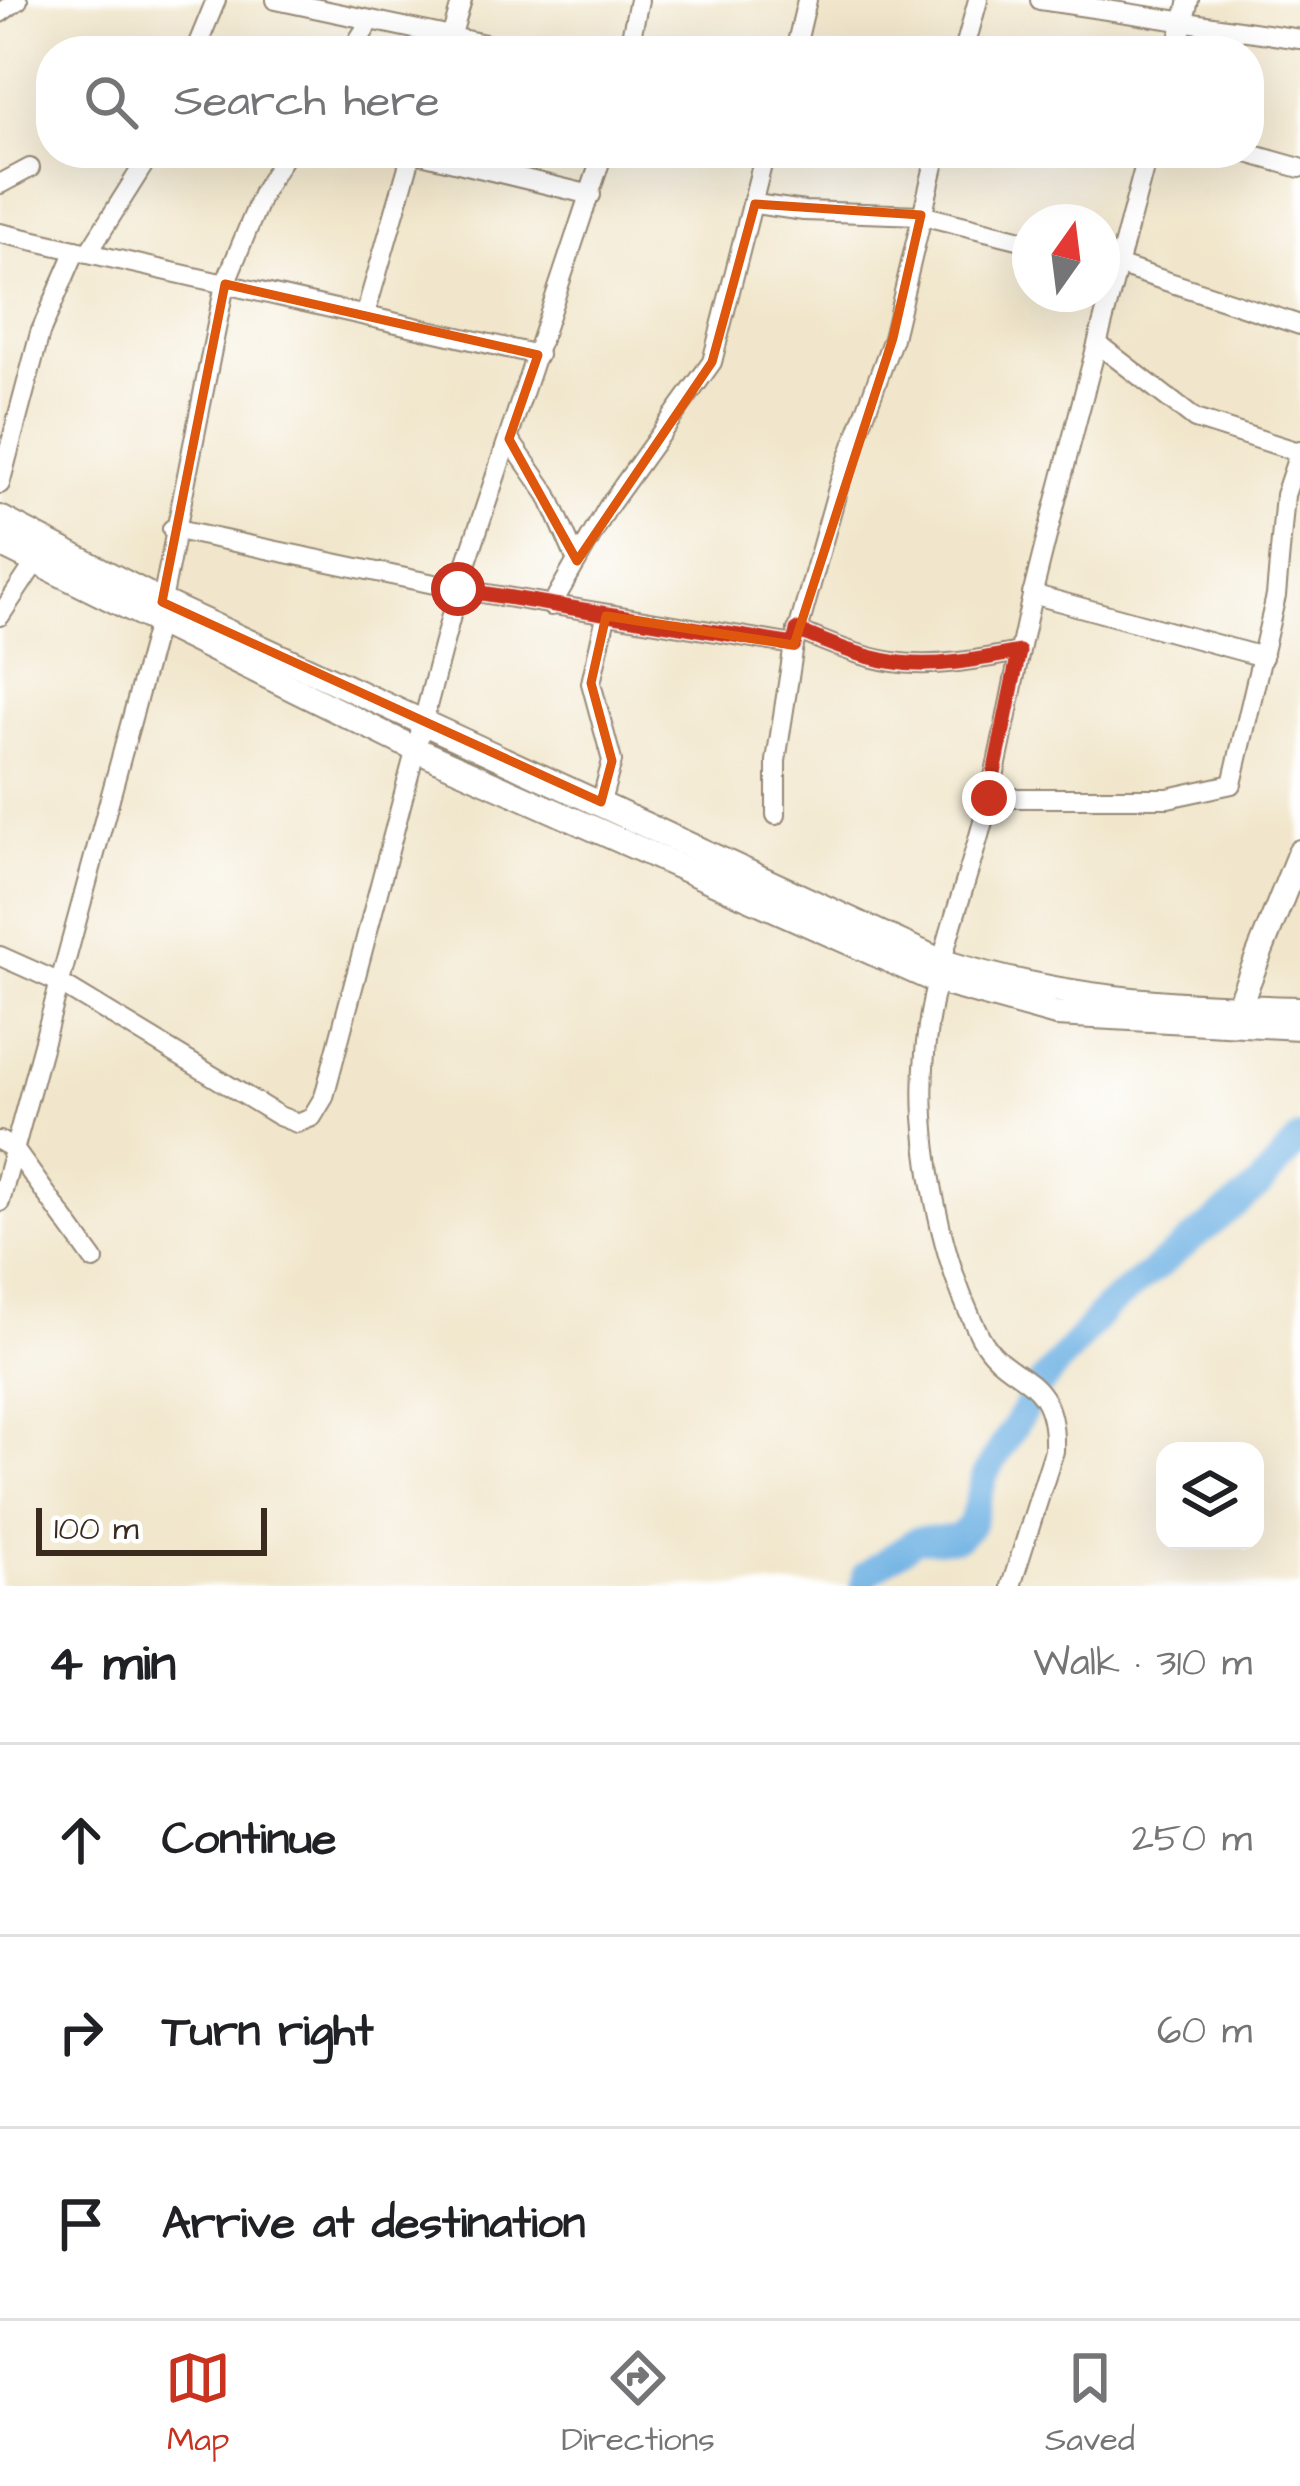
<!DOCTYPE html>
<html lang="en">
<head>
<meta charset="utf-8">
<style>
  body { margin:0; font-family:"Architects Daughter",sans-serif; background:#f2f2f2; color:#202124 }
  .controls { position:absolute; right:36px; bottom:36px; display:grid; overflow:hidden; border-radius:24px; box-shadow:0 12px 48px #0002 }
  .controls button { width:108px; height:108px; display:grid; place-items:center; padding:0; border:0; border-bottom:3px solid #e0e0e0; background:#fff; color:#202124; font:60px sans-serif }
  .compass { position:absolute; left:1012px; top:204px; width:108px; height:108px; border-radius:50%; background:#fff; box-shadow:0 12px 48px #0002; rotate:14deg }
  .scale { position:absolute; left:36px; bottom:30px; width:231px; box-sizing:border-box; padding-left:12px; border:6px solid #3b2a1e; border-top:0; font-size:33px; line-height:42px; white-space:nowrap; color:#3b2a1e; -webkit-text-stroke:9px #fff; paint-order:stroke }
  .stop { position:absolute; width:36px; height:36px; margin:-27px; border:9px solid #c8321e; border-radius:50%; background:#fff }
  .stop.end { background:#c8321e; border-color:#fff; box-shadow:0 3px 12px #0008 }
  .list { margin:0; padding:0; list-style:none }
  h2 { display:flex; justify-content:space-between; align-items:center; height:156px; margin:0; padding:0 48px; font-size:51px }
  h2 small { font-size:39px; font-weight:400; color:#757577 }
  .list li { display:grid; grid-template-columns:78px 1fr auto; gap:36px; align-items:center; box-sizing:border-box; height:192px; padding:0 48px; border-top:3px solid #e0e0e0 }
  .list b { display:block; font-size:45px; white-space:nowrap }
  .list em { font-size:39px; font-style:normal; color:#757577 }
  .icon { flex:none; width:66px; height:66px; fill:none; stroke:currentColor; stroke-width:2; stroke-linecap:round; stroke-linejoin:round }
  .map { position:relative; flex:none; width:1300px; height:1586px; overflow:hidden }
  .search { position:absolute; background:#fff; box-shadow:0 12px 48px #0002; left:36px; right:36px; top:36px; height:132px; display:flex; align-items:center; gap:30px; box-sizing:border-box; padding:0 42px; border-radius:48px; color:#757577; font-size:45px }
  .sheet { height:732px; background:#fff }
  nav { display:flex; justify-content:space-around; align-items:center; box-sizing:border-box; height:168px; border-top:3px solid #e0e0e0; background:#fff; font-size:33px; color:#757577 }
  nav a { display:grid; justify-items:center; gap:6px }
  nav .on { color:#c8321e }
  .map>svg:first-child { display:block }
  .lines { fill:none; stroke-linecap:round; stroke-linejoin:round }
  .river { stroke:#6db1e3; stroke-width:27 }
  .minor-casing { stroke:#968874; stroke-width:22 }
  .major-casing { stroke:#968874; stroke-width:28 }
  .minor { stroke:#fff; stroke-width:18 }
  .major { stroke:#fff; stroke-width:24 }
  .route { stroke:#c8321e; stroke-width:15 }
  .marked { fill:none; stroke:#df570d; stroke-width:9; stroke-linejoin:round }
</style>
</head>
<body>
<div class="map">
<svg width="1300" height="1586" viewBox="0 0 1300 1586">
  <rect width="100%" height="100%" fill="#fff"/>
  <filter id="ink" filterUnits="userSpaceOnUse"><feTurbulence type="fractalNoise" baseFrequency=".00833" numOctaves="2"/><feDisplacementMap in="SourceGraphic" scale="24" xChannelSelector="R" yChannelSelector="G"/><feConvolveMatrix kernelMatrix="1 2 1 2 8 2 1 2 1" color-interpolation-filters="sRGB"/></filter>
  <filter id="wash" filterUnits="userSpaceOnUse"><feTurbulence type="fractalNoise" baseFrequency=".004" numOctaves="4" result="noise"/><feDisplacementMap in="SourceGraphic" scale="48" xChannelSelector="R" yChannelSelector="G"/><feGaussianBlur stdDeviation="2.7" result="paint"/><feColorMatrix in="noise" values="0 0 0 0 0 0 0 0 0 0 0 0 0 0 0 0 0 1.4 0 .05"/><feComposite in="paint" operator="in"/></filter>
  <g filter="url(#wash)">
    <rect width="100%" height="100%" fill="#f1e6cb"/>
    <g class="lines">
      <polyline class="river" points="863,1586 865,1575 916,1540 957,1538 971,1525 985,1475 1039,1386 1107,1307 1258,1187 1300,1139"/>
    </g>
  </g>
  <g filter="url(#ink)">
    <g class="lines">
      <g class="minor-casing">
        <g id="minor">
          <polyline points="276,0 518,51"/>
          <polyline points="1040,0 1300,39"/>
          <polyline points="0,13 18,0"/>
          <polyline points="195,51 216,0"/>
          <polyline points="351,51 370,22"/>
          <polyline points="447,51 462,0"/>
          <polyline points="628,51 639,0"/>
          <polyline points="795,51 807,0"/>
          <polyline points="964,51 978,0"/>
          <polyline points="1176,51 1189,0"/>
          <polyline points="417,153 591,195"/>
          <polyline points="1247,153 1300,168"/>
          <polyline points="0,184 30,168"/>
          <polyline points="755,204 804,211 921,215 1030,242"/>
          <polyline points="0,233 538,355"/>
          <polyline points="88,253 151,153"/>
          <polyline points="1102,260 1300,325"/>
          <polyline points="365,315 412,153"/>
          <polyline points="1098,344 1195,419 1299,452"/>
          <polyline points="509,439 548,495 577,561"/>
          <polyline points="0,484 40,333 76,250"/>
          <polyline points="172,529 458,589 794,645"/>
          <polyline points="1032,594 1263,657"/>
          <polyline points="551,606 608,507 712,362 765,153"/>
          <polyline points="0,616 35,563"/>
          <path d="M797 630C891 671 919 671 1019 652"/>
          <polyline points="989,798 1168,798 1232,784 1276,596 1285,495 1300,450"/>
          <polyline points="601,802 612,761 591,683 606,616"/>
          <polyline points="776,815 776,761 794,645 840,481 893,338 937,153"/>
          <polyline points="0,956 56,981 279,1116 297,1123 312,1117 324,1097 458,589 603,153"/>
          <polyline points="0,1141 14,1149 94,1260"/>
          <polyline points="0,1202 157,626 225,284 263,192 286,153"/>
          <path d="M1011 1586 1054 1451C1057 1369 1007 1386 980 1336 947 1273 928 1188 924 1117 917 993 961 915 989 798 1007 725 1018 649 1037 576 1072 434 1111 294 1148 153"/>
        </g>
      </g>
      <g class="major-casing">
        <g id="major">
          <path d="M0 518 162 602 940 961C1063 1000 1172 1006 1300 1009"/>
          <polyline points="0,544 419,751 934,980 1056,1014 1300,1027"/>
          <polyline points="1234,1017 1300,852"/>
        </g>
      </g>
      <use href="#minor" class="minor"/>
      <use href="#major" class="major"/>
    </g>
  </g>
  <g class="lines" filter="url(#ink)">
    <path class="route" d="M458 589 794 645 797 630C891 671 919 671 1019 652L989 798"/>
  </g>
  <path class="marked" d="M755 204 921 215 893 338 794 645 606 616 591 683 612 761 601 802 162 602 225 284 538 355 509 439 577 561 712 362Z"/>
</svg>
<div class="controls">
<button><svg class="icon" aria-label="layers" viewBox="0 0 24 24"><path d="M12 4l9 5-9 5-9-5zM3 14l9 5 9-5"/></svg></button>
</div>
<svg class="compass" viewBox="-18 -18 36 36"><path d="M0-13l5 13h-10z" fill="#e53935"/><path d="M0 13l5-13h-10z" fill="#757577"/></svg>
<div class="scale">100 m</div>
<div class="stop" style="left:458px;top:589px"></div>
<div class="stop end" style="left:989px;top:798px"></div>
<div class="search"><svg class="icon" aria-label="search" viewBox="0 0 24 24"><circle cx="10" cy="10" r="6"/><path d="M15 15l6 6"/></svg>Search here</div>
</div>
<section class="sheet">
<h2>4 min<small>Walk · 310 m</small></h2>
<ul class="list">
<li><svg class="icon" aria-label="ahead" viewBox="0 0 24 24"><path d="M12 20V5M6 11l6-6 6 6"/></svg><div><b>Continue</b></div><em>250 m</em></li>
<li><svg class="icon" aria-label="right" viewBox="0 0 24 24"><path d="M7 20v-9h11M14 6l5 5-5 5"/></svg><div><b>Turn right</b></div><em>60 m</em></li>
<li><svg class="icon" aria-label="arrive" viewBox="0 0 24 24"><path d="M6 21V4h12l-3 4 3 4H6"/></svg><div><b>Arrive at destination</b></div></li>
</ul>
</section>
<nav>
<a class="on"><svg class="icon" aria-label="map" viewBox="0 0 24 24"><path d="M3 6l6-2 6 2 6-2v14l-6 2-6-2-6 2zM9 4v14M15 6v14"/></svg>Map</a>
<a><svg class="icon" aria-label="directions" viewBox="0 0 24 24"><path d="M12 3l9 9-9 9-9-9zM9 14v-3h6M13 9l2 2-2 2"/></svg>Directions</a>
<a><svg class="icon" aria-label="saved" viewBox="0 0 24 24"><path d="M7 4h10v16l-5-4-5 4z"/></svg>Saved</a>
</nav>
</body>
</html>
